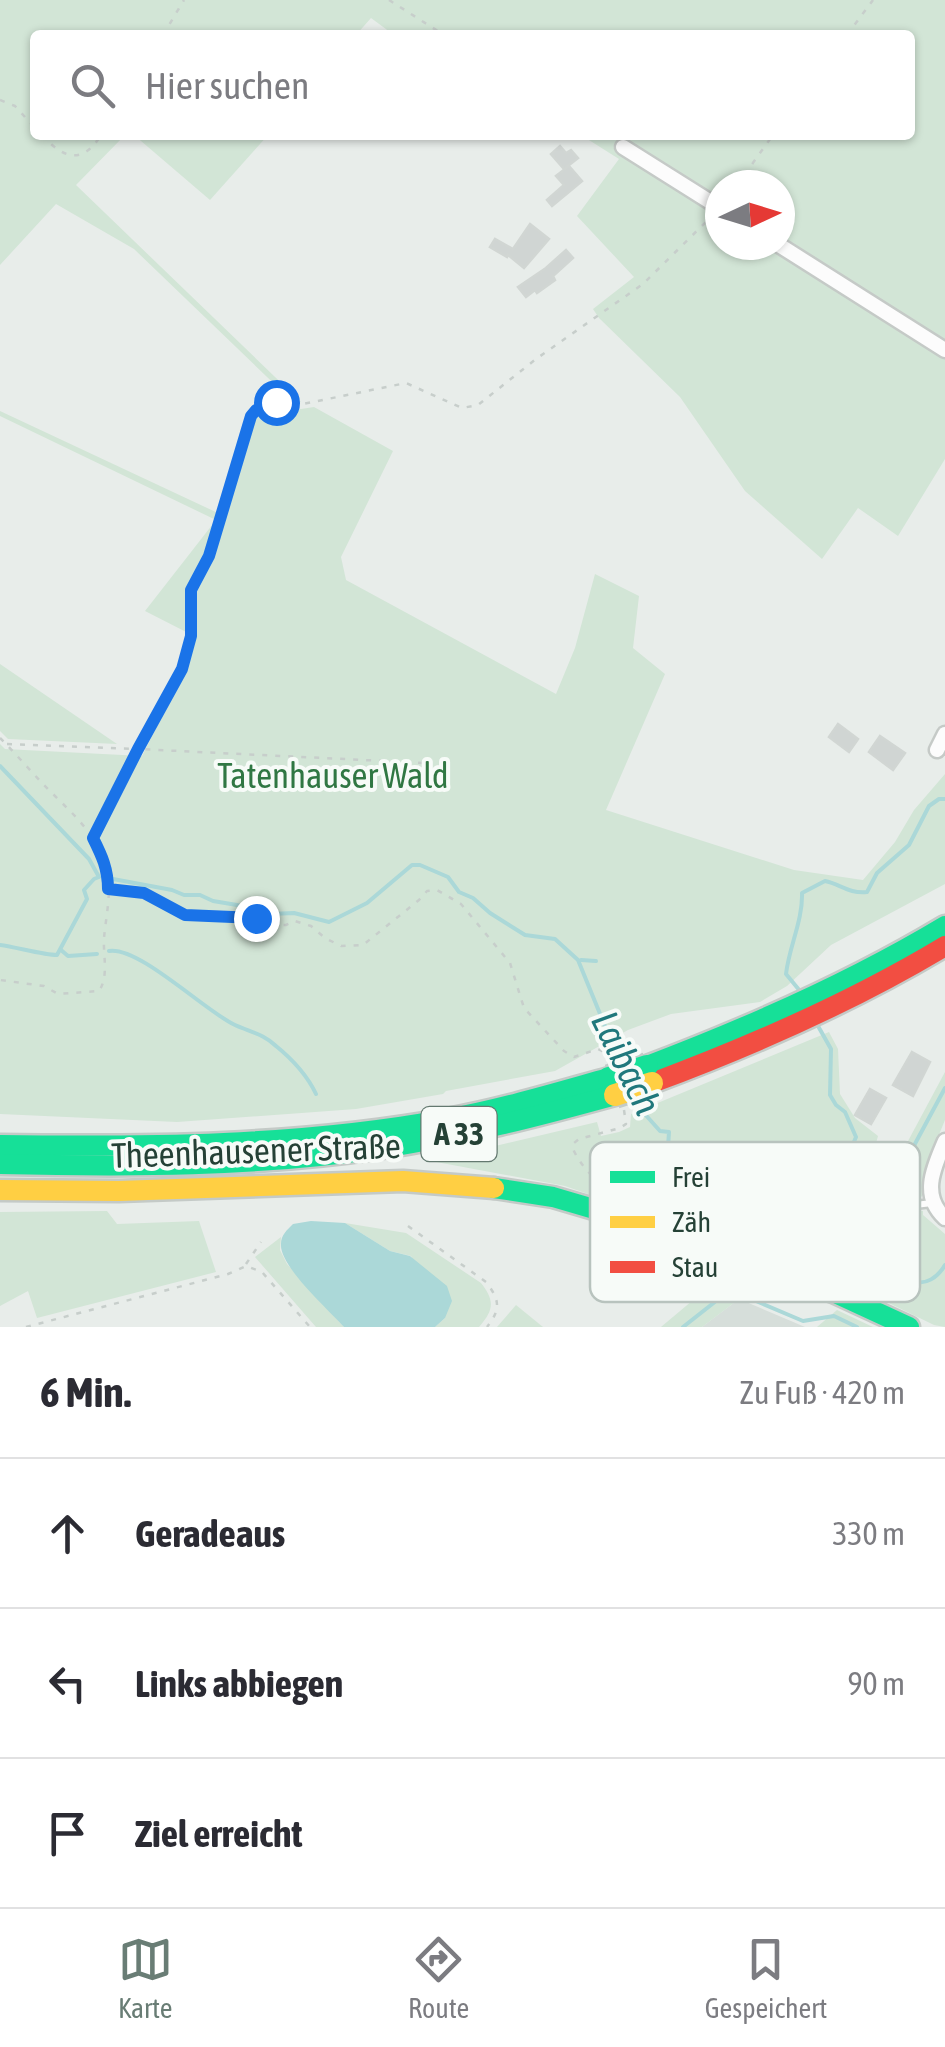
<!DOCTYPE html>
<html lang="de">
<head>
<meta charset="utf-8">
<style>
  body { margin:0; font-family:"Asap Condensed",sans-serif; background:#f2f2f3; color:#2b2b33 }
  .compass { position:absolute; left:705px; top:170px; width:90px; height:90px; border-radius:50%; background:#fff; box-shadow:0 2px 8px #0004; rotate:86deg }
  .stop { position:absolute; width:30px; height:30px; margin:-22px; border:8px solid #1a73e8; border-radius:50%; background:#fff }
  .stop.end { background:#1a73e8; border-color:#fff; box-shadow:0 2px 10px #0008 }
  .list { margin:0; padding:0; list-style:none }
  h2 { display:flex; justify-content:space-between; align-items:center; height:130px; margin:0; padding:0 40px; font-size:42px }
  h2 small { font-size:32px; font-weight:400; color:#7c7c81 }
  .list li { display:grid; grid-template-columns:65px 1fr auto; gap:30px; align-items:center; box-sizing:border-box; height:150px; padding:0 40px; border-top:2px solid #e1e1e2 }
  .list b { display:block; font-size:38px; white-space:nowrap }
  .list em { font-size:32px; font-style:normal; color:#7c7c81 }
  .icon { flex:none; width:55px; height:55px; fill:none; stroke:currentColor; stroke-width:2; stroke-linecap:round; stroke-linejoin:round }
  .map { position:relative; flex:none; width:945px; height:1327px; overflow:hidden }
  .search { position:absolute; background:#fff; box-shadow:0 2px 8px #0004; left:30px; right:30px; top:30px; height:110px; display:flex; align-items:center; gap:25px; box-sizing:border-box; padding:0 35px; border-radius:10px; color:#7c7c81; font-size:38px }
  .sheet { height:580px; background:#fff }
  nav { display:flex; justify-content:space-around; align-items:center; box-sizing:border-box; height:140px; border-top:2px solid #e1e1e2; background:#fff; font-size:28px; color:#7c7c81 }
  nav a { display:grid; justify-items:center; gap:5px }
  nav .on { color:#697d75 }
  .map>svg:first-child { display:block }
  .built { fill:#d6deda }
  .green { fill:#d2e5d6; fill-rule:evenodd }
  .water { fill:#abd8d8 }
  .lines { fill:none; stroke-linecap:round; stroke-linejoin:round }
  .stream { stroke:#abd8d8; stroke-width:4 }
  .building { fill:#d0d5d3; stroke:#d1d6d3; stroke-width:2.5 }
  .lane-casing { stroke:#c5cac7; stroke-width:11 }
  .street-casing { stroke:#c5cac7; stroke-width:19 }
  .fast-casing { stroke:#c4cac7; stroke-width:25 }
  .slow-casing { stroke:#c4cac7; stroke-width:25 }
  .jam-casing { stroke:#c4cac7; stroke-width:25 }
  .path { stroke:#c7cecb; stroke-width:2.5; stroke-dasharray:5 8; stroke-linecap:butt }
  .lane { stroke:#fcfcfc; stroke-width:6 }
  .street { stroke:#fcfcfc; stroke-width:14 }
  .fast { stroke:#16e098; stroke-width:20 }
  .slow { stroke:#ffcf43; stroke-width:20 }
  .jam { stroke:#f24e42; stroke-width:20 }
  .fast-bridge-casing { stroke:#c3cbc8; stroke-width:28; stroke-linecap:butt }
  .slow-bridge-casing { stroke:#c3cbc8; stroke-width:28; stroke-linecap:butt }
  .fast-bridge { stroke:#16e098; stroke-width:22 }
  .slow-bridge { stroke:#ffcf43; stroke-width:22 }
  .route { stroke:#1a73e8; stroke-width:12 }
  .labels { text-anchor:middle; stroke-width:8; stroke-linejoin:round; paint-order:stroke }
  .shield { fill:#f7fbf8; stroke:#647970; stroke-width:2.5 }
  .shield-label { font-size:32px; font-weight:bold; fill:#254136 }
  .park-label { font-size:35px; fill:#307743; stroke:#f7fbf8 }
  .street-label { font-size:35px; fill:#254136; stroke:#f7fbf8 }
  .water-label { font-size:38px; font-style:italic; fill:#20787c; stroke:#f7fbf8 }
  .key { fill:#f7fbf8; stroke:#b8c3be; stroke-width:2.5 }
  .key-label { font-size:28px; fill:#254136 }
</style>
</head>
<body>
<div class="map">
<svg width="945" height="1327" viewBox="0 0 945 1327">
  <rect width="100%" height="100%" fill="#e8edea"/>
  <polygon class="built" points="739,1299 805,1327 702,1327"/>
  <g class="green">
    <path d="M0 0H945V459L898 536 858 508 822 559 745 491 680 397 599 318 593 309 634 277 577 216 619 159 581 135H910V35H394L371 18 356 35H35V135H125L76 185 301 402 291 400 134 249 56 204 0 265ZM720 185H780V245H720Z"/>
    <polygon points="134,135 268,135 210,200"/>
    <polygon points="277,407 301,409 314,407 393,451 341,557 346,580 556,694 575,648 595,574 639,596 633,648 665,674 606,810 794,870 863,880 895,842 914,810 945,774 945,884 831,945 787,986 760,1002 671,1014 628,1030 555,1071 446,1091 443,1094 356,1109 177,1122 0,1114 0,744 5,749 142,756 185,671 194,636 145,611 216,520 0,416 0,411 220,514 228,503 253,419 258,414"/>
    <polygon points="0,664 117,744 8,739 0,731"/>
    <path d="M829 1032 838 1049 840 1094 855 1118 878 1136 868 1173 835 1224 802 1238 803 1245C840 1241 850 1218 870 1191 887 1200 904 1210 923 1211V1215L945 1234V1327L934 1325 860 1289 565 1186 431 1161 597 1122 601 1136 619 1132 630 1127 631 1114Z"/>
    <polygon points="945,1072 945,1120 926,1166 923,1195 919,1199 912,1198 885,1184"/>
    <polygon points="107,1211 117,1224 199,1221 216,1272 37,1318 28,1291 0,1306 0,1212"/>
    <path d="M345 1223 406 1233 481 1283C495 1301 494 1310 479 1327H435L445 1318 411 1256 390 1251Z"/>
    <polygon points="281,1237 280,1250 287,1264 344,1327 316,1327 255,1257"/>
    <polygon points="711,1285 739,1299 702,1327 661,1327"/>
    <polygon points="516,1305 543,1327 497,1327"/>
    <polygon points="837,1310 873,1327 817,1327"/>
  </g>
  <path class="water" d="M311 1221 345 1223 390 1251 410 1256 447 1286 452 1301 445 1318 435 1327H344C329 1310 279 1266 281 1244 281 1235 287 1230 293 1224Z"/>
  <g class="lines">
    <g class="stream">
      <path d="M0 766 89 859 99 877 94 879 84 890 87 899 57 955C43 955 16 947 0 945"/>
      <polyline points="113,879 172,890 184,895 200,895 213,901 237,905 270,914 294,913 329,922 367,903 412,865 420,865 448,877 459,892 473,898 490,913 525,935 555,939 578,960 605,1026 625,1065"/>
      <polyline points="61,950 68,956 97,954"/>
      <path d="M109 951C139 946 206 1012 235 1025 250 1032 264 1034 276 1046 292 1059 307 1075 316 1094"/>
      <polyline points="581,960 596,961"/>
      <path d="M800 991 786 974C789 947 803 920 802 893L825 881C840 884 849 894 867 892L877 873 909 845 929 806 939 799H945"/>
      <path d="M945 1088 881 1207 877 1222 882 1238 891 1235 903 1227 914 1232 916 1243 904 1267 912 1281C926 1286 938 1277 945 1265"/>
      <path d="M636 1097 643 1112 660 1131 669 1132 668 1147 672 1152 682 1155 689 1173 708 1195H732L734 1204 738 1206 749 1204 751 1194 755 1192 767 1197V1204L770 1206 810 1199C810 1200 809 1213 810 1215 823 1231 839 1196 839 1185 840 1176 837 1169 834 1161L835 1156 851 1149 856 1137 845 1112 836 1105 830 1095 831 1049 818 1026"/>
      <polyline points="795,1241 810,1215"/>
      <polyline points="683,1327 730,1290 803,1321 834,1316 857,1327"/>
    </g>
  </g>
  <g class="building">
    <polygon points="560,146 566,153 571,150 578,158 564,169 551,154"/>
    <polygon points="569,166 582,181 552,206 547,200 564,185 556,176"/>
    <polygon points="530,224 549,239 524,268 508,255 507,257 490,247 495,239 513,249"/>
    <polygon points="566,250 573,258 553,276 555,280 537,293 535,290 526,297 518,287 546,268"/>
    <polygon points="838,724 858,739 849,752 829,737"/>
    <polygon points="880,736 905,753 893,770 869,752"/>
    <polygon points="912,1052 930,1062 913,1096 893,1085"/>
    <polygon points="870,1089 886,1098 871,1124 855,1115"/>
  </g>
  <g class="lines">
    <g class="lane-casing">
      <polyline id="lane" points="869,1182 915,1205 932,1203"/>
    </g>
    <g class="street-casing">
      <g id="street">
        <polyline points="623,147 720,208"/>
        <polyline points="779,245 945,350"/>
        <polyline points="937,750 945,734"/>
        <path d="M945 1141C934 1167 920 1195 945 1218"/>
      </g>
    </g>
    <g class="fast-casing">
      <g id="fast">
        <path d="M647 1066C750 1027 850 983 945 926"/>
        <path d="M0 1145C149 1147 300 1146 447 1119 502 1109 555 1093 609 1078"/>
        <path d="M0 1164C128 1167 256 1167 383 1148 462 1136 539 1116 615 1095"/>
        <polyline points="494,1188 553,1197 628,1219 764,1265 833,1292 909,1327"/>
      </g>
    </g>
    <g class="slow-casing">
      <polyline id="slow" points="0,1190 119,1191 403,1181 494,1188"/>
    </g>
    <g class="jam-casing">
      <path id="jam" d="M652 1083C754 1045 852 1002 945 946"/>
    </g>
    <g class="path">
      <polyline points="389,0 444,35"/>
      <polyline points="163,35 184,0"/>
      <polyline points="847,35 873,0"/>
      <polyline points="0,100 15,106 35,128"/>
      <path d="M42 135C63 158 82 166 101 135"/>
      <polyline points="737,185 773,135"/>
      <path d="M0 738C14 752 28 768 42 783 66 808 99 834 107 869 112 891 106 916 104 938 103 956 109 976 99 991L58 994 44 986 0 980"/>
      <polyline points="7,744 138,749 183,669 191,636 191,591 209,556 251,416 256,410 276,402 303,404 406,383 462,408 478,405 536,359 643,284 712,216"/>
      <polyline points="94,835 138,749 425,763"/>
      <polyline points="109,889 145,893 185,915 256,917 276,925 286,925 295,921 311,926 325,938 341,946 363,945 419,900 427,891 437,890 461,904 510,963 524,1008 564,1051 574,1057 598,1049 606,1053 609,1059"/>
      <path d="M624 1110 626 1124 620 1128 579 1139 574 1143 573 1149C581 1167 598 1184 615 1193 639 1206 778 1247 801 1242 840 1234 843 1220 863 1190"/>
      <path d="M408 1226 486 1282C500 1300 501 1309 487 1327"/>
      <polyline points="246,1264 261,1242"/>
      <polyline points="26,1327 228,1274 246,1266 262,1272 310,1327"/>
    </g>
    <use href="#lane" class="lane"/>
    <use href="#street" class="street"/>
    <use href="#fast" class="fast"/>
    <use href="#slow" class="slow"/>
    <use href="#jam" class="jam"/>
    <g class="fast-bridge-casing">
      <polyline id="fast-bridge" points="609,1078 647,1066"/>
    </g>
    <g class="slow-bridge-casing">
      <polyline id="slow-bridge" points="615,1095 652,1083"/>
    </g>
    <use href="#fast-bridge" class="fast-bridge"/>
    <use href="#slow-bridge" class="slow-bridge"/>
  </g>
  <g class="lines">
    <path class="route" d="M256 918 185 915 144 893 108 889C108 869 102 856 93 838L138 749 182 669 191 636V590L209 556 251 416 256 410 276 402"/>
  </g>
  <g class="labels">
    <rect class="shield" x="421.5" y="1107" width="75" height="54" rx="8"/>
    <g class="shield-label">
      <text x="459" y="1145">A 33</text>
    </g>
    <g class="park-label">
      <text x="333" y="788">Tatenhauser Wald</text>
    </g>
    <g class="street-label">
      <text transform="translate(256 1151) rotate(-2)" y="12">Theenhausener Straße</text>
    </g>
    <g class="water-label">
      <text transform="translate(626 1063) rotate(64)" y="13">Laibach</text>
    </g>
  </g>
  <rect x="590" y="1142" width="330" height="160" rx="15" class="key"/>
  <rect x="610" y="1171" width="45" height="12" fill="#16e098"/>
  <rect x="610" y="1216" width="45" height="12" fill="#ffcf43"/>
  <rect x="610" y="1261" width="45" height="12" fill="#f24e42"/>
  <g class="key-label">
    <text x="672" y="1187">Frei</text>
    <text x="672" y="1232">Zäh</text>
    <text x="672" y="1277">Stau</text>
  </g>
</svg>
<svg class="compass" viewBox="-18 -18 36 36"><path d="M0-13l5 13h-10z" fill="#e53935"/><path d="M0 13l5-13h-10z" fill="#7c7c81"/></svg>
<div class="stop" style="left:276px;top:402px"></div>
<div class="stop end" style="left:256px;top:918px"></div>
<div class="search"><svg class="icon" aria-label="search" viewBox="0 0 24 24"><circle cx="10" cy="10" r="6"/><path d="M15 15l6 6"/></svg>Hier suchen</div>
</div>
<section class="sheet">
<h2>6 Min.<small>Zu Fuß · 420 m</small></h2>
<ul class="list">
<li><svg class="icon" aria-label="ahead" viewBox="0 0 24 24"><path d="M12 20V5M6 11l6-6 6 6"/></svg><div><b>Geradeaus</b></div><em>330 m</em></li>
<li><svg class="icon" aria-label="left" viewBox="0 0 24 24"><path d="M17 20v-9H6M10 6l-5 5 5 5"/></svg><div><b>Links abbiegen</b></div><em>90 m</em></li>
<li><svg class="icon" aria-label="arrive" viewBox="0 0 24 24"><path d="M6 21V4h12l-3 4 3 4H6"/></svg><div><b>Ziel erreicht</b></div></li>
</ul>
</section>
<nav>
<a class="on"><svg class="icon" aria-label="map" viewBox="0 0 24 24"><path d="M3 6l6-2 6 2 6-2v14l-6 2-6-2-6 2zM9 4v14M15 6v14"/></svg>Karte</a>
<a><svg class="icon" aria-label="directions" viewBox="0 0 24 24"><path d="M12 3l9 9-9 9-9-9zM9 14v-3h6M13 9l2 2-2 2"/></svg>Route</a>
<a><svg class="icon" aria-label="saved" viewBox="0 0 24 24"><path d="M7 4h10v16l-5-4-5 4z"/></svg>Gespeichert</a>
</nav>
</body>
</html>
